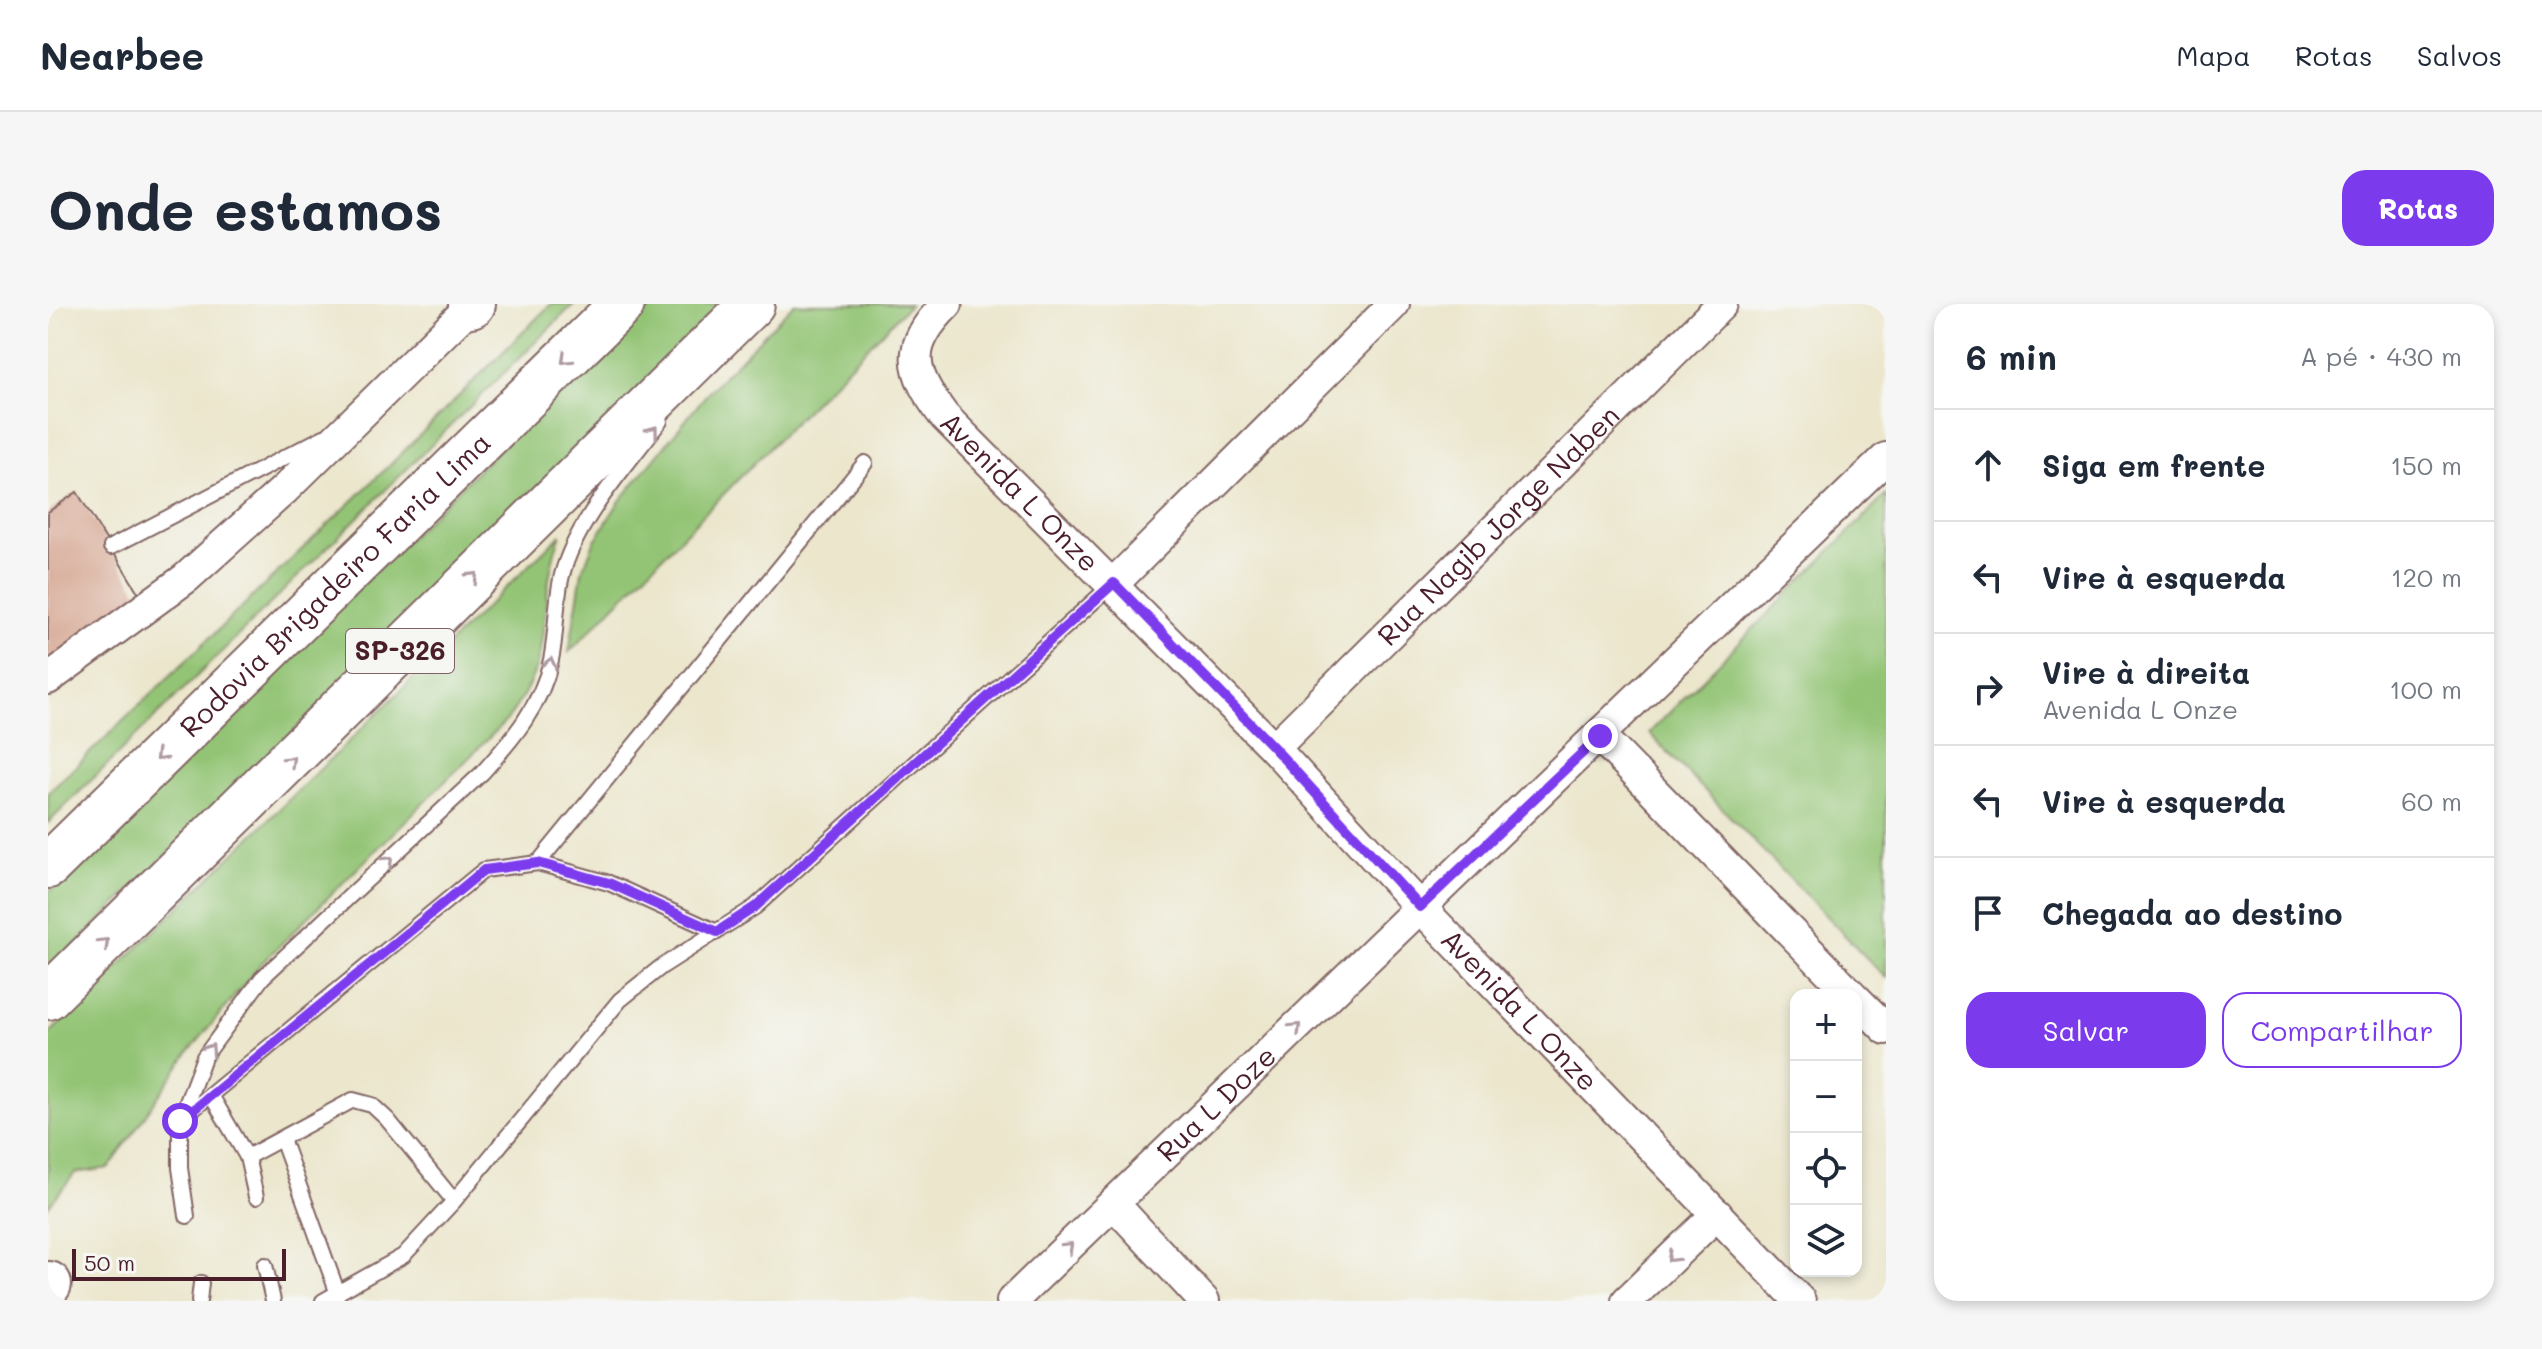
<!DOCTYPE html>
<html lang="pt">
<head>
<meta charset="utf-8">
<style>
  body { margin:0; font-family:Mali,sans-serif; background:#f6f6f7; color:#1f2937 }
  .controls { position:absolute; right:24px; bottom:24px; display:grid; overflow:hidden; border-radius:16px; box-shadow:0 4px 12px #0003 }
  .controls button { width:72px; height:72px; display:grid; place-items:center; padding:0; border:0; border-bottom:2px solid #e0e1e3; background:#fff; color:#1f2937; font:40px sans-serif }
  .scale { position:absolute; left:24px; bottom:20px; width:214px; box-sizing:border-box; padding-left:8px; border:4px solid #4a1f2b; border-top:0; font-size:22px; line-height:28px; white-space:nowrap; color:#4a1f2b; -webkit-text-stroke:6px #f6f6f2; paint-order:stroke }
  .stop { position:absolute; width:24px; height:24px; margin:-18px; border:6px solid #7c3aed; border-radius:50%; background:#fff }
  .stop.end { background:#7c3aed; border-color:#fff; box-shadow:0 2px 8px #0008 }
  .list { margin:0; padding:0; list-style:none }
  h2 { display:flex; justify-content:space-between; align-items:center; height:104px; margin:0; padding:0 32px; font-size:34px }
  h2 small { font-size:26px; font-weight:400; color:#747a83 }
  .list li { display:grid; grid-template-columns:52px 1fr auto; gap:24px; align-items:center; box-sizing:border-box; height:112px; padding:0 32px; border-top:2px solid #e0e1e3 }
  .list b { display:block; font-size:30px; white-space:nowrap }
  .list p { margin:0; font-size:26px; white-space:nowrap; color:#747a83 }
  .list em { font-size:26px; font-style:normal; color:#747a83 }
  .actions { display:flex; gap:16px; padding:24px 32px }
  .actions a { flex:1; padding:18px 0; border:2px solid #7c3aed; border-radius:24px; text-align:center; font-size:28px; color:#7c3aed }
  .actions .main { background:#7c3aed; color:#fff }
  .icon { flex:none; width:44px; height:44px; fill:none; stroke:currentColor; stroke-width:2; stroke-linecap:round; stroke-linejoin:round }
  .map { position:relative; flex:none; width:1838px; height:997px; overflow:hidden; border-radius:24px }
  header { display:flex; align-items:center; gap:48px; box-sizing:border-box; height:112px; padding:0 40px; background:#fff; border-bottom:2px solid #e0e1e3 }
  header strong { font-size:38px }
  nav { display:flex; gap:44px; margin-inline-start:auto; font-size:28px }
  .intro { display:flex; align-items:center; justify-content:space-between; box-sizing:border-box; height:192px; padding:0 48px }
  h1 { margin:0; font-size:56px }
  .button { padding:20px 36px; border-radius:24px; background:#7c3aed; color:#fff; font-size:28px; font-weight:700 }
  main { display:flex; gap:48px; padding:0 48px }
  aside { flex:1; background:#fff; border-radius:24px; box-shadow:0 4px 12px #0003 }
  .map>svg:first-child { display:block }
  .green { fill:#93c474; stroke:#6e7250; stroke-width:2 }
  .building { fill:#d29d87 }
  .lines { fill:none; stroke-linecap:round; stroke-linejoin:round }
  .lane-casing { stroke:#826563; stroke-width:18 }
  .street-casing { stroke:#826563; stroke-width:34 }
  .highway-casing { stroke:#826563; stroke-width:48 }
  .lane { stroke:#fff; stroke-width:14 }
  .street { stroke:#fff; stroke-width:30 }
  .highway { stroke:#fff; stroke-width:44 }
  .oneway { stroke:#ae9aa0 }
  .route { stroke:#7c3aed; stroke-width:10 }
  .labels { text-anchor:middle; stroke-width:6; stroke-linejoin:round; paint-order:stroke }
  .shield { fill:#f6f6f2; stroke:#7e6067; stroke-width:2 }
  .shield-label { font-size:26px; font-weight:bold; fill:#4a1f2b }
  .street-label { font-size:28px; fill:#4a1f2b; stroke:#f6f6f2 }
</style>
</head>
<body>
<header>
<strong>Nearbee</strong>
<nav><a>Mapa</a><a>Rotas</a><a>Salvos</a></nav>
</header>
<div class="intro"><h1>Onde estamos</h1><a class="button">Rotas</a></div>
<main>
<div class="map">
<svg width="1838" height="997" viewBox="0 0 1838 997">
  <rect width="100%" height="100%" fill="#f6f6f2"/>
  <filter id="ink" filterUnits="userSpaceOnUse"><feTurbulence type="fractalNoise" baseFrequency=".0125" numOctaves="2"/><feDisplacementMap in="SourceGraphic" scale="16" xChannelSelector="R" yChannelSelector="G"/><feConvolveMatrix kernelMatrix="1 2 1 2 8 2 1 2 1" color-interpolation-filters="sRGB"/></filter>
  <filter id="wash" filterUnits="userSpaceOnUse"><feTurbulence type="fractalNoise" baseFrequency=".006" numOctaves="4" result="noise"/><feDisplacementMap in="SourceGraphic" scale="32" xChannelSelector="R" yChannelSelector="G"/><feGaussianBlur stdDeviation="1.8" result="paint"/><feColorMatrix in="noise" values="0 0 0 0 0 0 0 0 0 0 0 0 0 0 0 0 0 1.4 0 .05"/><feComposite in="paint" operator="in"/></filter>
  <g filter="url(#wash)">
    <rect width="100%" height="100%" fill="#ebe6cc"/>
    <g class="green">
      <polygon points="503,0 526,0 0,519 0,489 345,158"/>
      <polygon points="599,0 684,0 0,667 0,589"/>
      <polygon points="746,0 862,0 521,348 534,268 546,238 571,198 663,85"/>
      <polygon points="1838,191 1838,674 1601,429"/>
      <path d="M513 230C498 268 499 302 493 341 490 369 475 393 460 415L213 660 140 749 61 864 27 869 0 903V731Z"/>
    </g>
    <g id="blocks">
      <polygon class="building" points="29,188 94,295 0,359 0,208"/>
    </g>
  </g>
  <g filter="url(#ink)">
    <use href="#blocks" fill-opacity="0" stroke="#826563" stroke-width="2"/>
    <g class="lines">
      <g class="lane-casing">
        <g id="lane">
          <polyline points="63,243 276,133"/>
          <polyline points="490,559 817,159"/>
          <polyline points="164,793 199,853 208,893"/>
          <polyline points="132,816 436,566 490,559 561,579 669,628"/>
          <polyline points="234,835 290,990"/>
          <polyline points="199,853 305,796 324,801 339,815 406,897"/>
          <path d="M139 912 132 864V817L156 753 214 674 434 469C464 436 494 401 503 356 509 328 507 299 514 271 529 215 578 163 612 117"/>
          <polyline points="217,961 225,997"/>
          <polyline points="151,997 153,979"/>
          <polyline points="275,997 355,952 406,897 572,696 613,663 707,603 1066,279"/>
        </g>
      </g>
      <g class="street-casing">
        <g id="street">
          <path id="s1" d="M899 0C856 43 862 66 896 112L1226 444 1372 603 1752 997"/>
          <polyline points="1066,279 1346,0"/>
          <polyline points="0,375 138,274 237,185 425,0"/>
          <polyline points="1552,432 1804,691"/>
          <path id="s2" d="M1226 444 1674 0"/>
          <polyline points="1808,695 1838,725"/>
          <polyline points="1066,900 1156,997"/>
          <path id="s3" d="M964 997 1838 154"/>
          <polyline points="1579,997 1669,910"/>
        </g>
      </g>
      <g class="highway-casing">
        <g id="highway">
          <polyline points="423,1 425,0"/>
          <path id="s4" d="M0 562 574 0"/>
          <polyline points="0,693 704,0"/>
          <polyline points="0,981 1,980"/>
        </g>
      </g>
      <use href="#lane" class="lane"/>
      <use href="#street" class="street"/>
      <use href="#highway" class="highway"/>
    </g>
    <defs><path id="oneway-chevron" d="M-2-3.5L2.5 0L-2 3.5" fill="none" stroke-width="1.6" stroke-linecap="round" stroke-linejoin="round" transform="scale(2)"/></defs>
    <g class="oneway">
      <use href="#oneway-chevron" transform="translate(518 55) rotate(136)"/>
      <use href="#oneway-chevron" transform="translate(605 127) rotate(-53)"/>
      <use href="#oneway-chevron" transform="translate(425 273) rotate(-45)"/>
      <use href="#oneway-chevron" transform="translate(502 359) rotate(-77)"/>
      <use href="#oneway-chevron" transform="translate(112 452) rotate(136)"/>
      <use href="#oneway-chevron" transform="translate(242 457) rotate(-44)"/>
      <use href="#oneway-chevron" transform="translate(340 557) rotate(-43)"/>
      <use href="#oneway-chevron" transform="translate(56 639) rotate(-44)"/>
      <use href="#oneway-chevron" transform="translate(1248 724) rotate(-44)"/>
      <use href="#oneway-chevron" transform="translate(162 745) rotate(-57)"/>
      <use href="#oneway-chevron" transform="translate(1020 943) rotate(-44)"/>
      <use href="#oneway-chevron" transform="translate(1624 953) rotate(136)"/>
    </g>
  </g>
  <g class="lines" filter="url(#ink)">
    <polyline class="route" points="132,817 436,566 490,559 561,579 669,628 707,603 1066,279 1226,444 1372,603 1552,432"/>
  </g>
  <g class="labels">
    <rect class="shield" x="298" y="325" width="108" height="44" rx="6"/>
    <g class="shield-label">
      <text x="352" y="356">SP-326</text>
    </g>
    <g class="street-label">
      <text dy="10" stroke="none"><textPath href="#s1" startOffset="236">Avenida L Onze</textPath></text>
      <text dy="10" stroke="none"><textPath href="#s2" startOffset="316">Rua Nagib Jorge Naben</textPath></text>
      <text dy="10" stroke="none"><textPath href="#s4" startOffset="402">Rodovia Brigadeiro Faria Lima</textPath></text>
      <text dy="10" stroke="none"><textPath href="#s1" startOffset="956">Avenida L Onze</textPath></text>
      <text dy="10" stroke="none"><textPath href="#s3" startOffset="284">Rua L Doze</textPath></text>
    </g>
  </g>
</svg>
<div class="controls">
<button>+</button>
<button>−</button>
<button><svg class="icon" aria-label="locate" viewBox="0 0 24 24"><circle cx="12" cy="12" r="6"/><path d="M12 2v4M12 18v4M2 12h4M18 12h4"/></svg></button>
<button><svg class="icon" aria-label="layers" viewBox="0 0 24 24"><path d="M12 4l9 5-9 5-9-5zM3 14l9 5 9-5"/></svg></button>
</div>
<div class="scale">50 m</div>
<div class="stop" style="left:132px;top:817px"></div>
<div class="stop end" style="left:1552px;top:432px"></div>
</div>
<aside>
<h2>6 min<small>A pé · 430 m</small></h2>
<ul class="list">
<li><svg class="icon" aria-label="ahead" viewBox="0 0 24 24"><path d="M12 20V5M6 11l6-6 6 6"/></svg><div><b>Siga em frente</b></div><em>150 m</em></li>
<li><svg class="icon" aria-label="left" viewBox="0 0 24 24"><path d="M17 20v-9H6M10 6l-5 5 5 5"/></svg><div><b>Vire à esquerda</b></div><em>120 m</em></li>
<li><svg class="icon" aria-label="right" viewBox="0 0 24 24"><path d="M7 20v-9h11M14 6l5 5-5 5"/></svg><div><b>Vire à direita</b><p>Avenida L Onze</p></div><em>100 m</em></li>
<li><svg class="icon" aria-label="left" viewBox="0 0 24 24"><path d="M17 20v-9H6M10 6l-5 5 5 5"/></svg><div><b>Vire à esquerda</b></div><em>60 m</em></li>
<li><svg class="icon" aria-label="arrive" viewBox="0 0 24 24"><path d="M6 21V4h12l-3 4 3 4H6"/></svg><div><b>Chegada ao destino</b></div></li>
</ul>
<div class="actions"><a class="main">Salvar</a><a>Compartilhar</a></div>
</aside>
</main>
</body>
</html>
